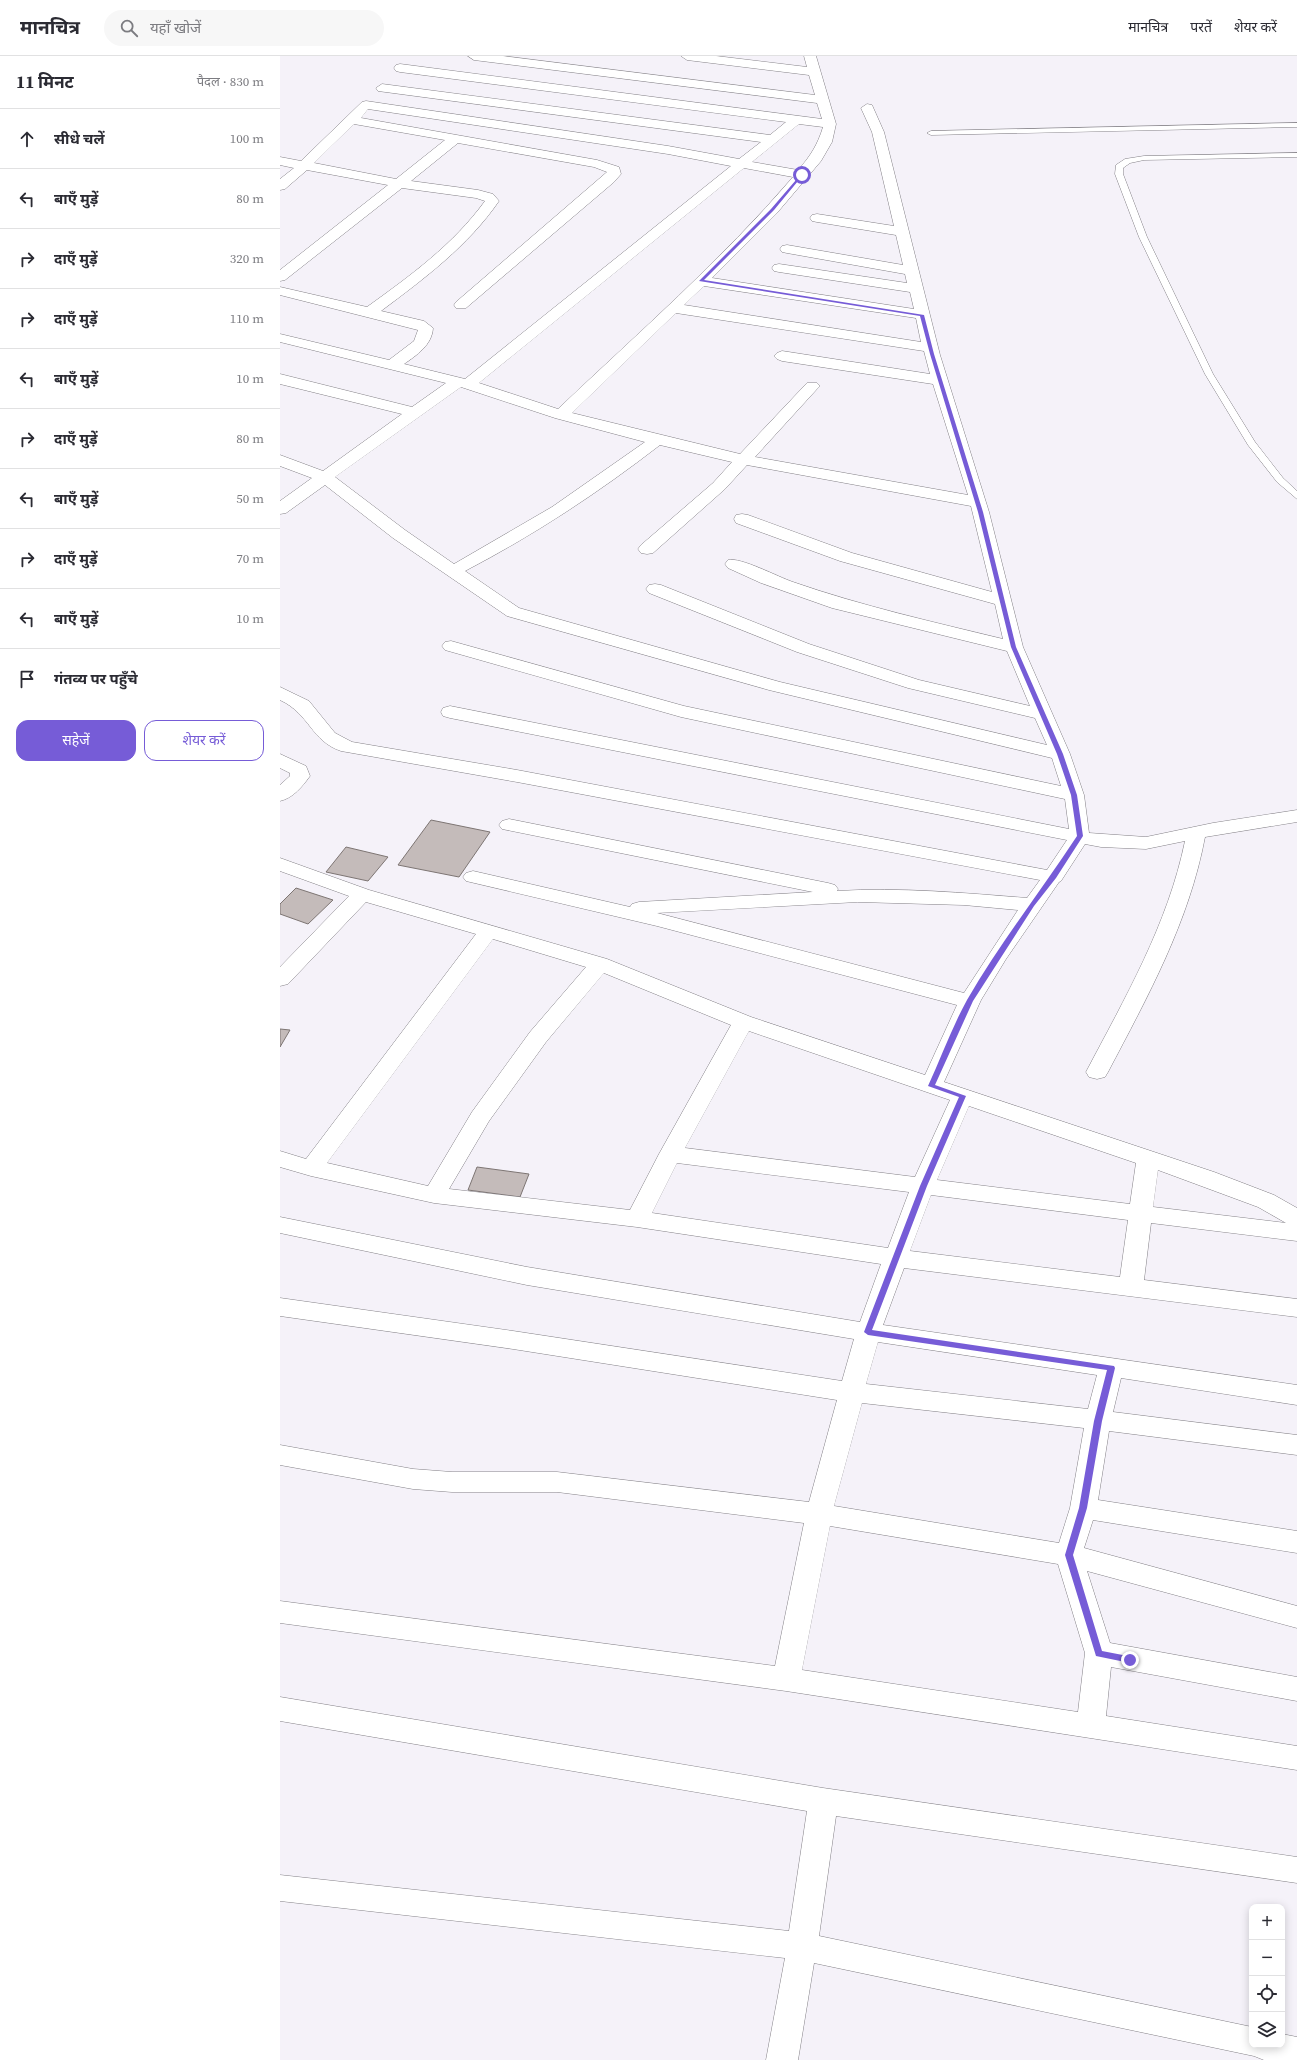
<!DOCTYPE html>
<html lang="hi">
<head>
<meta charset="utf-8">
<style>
  body { margin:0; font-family:"Source Serif 4","Noto Sans Devanagari",serif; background:#f7f7f7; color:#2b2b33 }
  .controls { position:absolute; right:12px; bottom:12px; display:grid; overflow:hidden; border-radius:8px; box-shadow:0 2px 10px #0003 }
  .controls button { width:36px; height:36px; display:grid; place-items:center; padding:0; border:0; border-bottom:1px solid #e1e1e2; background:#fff; color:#2b2b33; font:20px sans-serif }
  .stop { position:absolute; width:12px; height:12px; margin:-9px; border:3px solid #765cd7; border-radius:50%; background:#fff }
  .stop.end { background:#765cd7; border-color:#fff; box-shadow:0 1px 4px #0008 }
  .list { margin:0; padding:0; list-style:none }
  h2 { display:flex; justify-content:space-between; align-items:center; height:52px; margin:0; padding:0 16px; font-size:17px }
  h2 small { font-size:13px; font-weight:400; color:#7c7c81 }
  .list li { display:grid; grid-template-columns:26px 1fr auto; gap:12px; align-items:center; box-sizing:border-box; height:60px; padding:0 16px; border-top:1px solid #e1e1e2 }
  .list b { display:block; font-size:15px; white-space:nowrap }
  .list em { font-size:13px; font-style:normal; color:#7c7c81 }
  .actions { display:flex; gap:8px; padding:12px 16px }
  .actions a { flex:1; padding:9px 0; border:1px solid #765cd7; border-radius:12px; text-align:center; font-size:14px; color:#765cd7 }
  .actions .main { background:#765cd7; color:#fff }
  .icon { flex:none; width:22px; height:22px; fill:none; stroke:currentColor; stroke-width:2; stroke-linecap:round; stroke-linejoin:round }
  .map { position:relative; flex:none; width:1017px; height:2004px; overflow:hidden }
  header { display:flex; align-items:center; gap:24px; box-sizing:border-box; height:56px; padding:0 20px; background:#fff; border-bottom:1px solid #e1e1e2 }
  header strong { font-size:19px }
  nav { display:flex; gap:22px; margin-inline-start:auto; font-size:14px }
  .search { width:280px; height:36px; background:#f7f7f7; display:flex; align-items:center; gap:10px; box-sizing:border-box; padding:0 14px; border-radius:22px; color:#7c7c81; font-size:15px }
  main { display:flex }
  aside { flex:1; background:#fff }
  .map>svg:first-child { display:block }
  .building { fill:#c4bbba; stroke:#7d7573 }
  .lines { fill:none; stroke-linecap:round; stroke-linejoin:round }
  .lane-casing { stroke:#838086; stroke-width:1 }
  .street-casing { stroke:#838086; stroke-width:1 }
  .lane { fill:#fff; fill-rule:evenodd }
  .street { fill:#fff; fill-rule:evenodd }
  .route { fill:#765cd7 }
</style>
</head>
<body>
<header>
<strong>मानचित्र</strong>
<div class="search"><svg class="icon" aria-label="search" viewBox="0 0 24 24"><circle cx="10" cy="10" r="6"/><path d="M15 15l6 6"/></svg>यहाँ खोजें</div>
<nav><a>मानचित्र</a><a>परतें</a><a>शेयर करें</a></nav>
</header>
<main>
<aside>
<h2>11 मिनट<small>पैदल · 830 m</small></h2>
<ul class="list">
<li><svg class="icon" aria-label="ahead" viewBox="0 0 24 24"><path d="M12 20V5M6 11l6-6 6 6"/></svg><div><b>सीधे चलें</b></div><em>100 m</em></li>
<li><svg class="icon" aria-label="left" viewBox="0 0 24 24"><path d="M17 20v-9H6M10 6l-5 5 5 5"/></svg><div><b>बाएँ मुड़ें</b></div><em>80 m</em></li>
<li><svg class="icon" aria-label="right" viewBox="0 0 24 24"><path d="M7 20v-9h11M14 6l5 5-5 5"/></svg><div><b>दाएँ मुड़ें</b></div><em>320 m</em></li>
<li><svg class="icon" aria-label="right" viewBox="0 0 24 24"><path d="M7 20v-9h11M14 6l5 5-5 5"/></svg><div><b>दाएँ मुड़ें</b></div><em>110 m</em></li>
<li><svg class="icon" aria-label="left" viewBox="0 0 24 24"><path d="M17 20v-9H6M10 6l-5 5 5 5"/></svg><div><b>बाएँ मुड़ें</b></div><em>10 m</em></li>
<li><svg class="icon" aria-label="right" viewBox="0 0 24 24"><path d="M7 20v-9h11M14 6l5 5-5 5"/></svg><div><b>दाएँ मुड़ें</b></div><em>80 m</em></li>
<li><svg class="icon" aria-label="left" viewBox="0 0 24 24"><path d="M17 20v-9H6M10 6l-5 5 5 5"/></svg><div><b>बाएँ मुड़ें</b></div><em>50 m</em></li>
<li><svg class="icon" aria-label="right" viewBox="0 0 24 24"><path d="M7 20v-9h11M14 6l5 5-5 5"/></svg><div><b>दाएँ मुड़ें</b></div><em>70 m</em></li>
<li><svg class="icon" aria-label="left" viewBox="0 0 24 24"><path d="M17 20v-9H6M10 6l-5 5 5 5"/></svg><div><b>बाएँ मुड़ें</b></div><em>10 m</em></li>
<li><svg class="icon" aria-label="arrive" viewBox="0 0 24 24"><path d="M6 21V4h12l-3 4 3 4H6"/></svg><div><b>गंतव्य पर पहुँचे</b></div></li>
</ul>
<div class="actions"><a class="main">सहेजें</a><a>शेयर करें</a></div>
</aside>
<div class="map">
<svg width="1017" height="2004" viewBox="0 0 1017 2004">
  <rect width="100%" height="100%" fill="#f5f2f9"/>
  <g class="building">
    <polygon points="151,764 210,776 179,821 118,809"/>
    <polygon points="66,791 108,801 88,825 46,816"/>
    <polygon points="16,832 53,844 28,868 0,858 0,848"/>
    <polygon points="0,973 10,974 0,991"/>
    <polygon points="197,1111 249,1118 240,1141 188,1134"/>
  </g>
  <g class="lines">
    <g class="lane-casing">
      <g id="lane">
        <polygon points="1017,67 1017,71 651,79 647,77 651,75"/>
        <polygon points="1017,97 1017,101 864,104 850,107 843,112 843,118 867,181 933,318 975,386 1003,422 1017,435 1017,443 997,426 968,389 925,318 859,181 835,118 836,109 845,103 864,100"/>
      </g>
    </g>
    <g class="street-casing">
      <g id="street">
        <path d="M188 0H223L535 39 529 19 407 4 401 0H436L527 11 524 0H536L556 68 552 86 541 105 497 157 432 222 634 253 630 236 499 216 494 215 492 212 494 209 499 208 627 227 625 218 507 197 502 196 500 193 502 190 507 189 623 209 616 179 537 166 532 165 530 162 532 159 537 158 614 170 592 76 581 52 587 48 592 49 604 76 660 299 709 456 743 591 790 698 804 739 809 777 866 781 933 767 1017 754V766L925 781C909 866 868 940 828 1016L825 1021 817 1023 809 1021 806 1016C845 942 888 868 905 785L866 793 821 791 805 788 781 825 779 826 726 903 701 944 664 1026 934 1116 994 1139 1017 1152V1185L871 1167 864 1224 1017 1243V1261L624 1212 603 1269 1017 1329V1349L841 1322 833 1356 1017 1379V1399L829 1375 818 1444 1017 1475V1497L813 1464 804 1492 1017 1550V1572L807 1515 830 1587 1017 1621V1645L831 1611 826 1660 1017 1690V1714L506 1635 0 1567V1545L495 1610 524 1467 277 1436H172L133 1433 0 1409V1389L133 1413 172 1416H277L529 1446 557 1344 233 1293 0 1260V1242L233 1275 562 1325 574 1283 247 1229 0 1177V1161L247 1211 580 1266 601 1208 357 1171 154 1147 31 1120 0 1111V1095L26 1103 196 878 86 846 8 928 0 930V911L69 840 0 815V802L89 834 327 903 471 961 645 1019 677 949 377 870 186 825 183 821 186 817 193 815 350 851 352 848 359 846 533 836 222 773 219 769 222 765 229 763 548 827 555 829 558 833 557 835C620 831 684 837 747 842L760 824 237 726 61 695C31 685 30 658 0 644V631L29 645 55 677 72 686 237 714 767 814 787 784 170 662 163 660 161 656 163 652 170 650 789 773 785 743 401 661 165 594 162 590 165 586 171 585 404 650 781 730 772 702 489 634 227 560 113 482 45 429 6 457 0 458V445L32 422 0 410V399L43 415 122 358 0 328V318L132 351 166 327 0 286V278L109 304 134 285 138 274 0 239V231L87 251C130 220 173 189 205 145L196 142 122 132 5 224 0 225V214L108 129 27 114 5 133 0 134V123L14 112 0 109V101L21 105 82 46 86 45 388 90 459 103 481 86 98 35 96 32 102 28 490 79 506 66 120 16 116 15 114 12 116 9 120 8 542 63 537 47 194 4ZM88 53 388 98 451 110 185 323 124 308C137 299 152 289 153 272L144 265 101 255C145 222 188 190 219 145L213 138 198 134 131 125 178 87 314 111 327 116 176 246 174 249 176 252H186L334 126 341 118 339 111 317 104 81 62ZM74 68 165 84 116 123 34 107ZM519 68 543 71C538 88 530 101 518 114L472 106ZM464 112 513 121C442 204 357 278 278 353L199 327ZM424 230 636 262 641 286 404 249ZM396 257 644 295 650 318 502 295 497 297 494 300 497 303 502 305 653 328 688 439 475 401 537 333 540 330 537 327H527L460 398 292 357ZM181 331 275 362 365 386 272 451 174 508 125 474 55 421ZM380 389 452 406 433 427 361 489 358 493 361 497 367 498 373 497 445 433 467 409 691 450 712 536 572 497 468 459 462 458 456 459 454 463 456 467 560 505 715 548 723 583C653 566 582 550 513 526 498 521 461 501 448 504L445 508 448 512 481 527 552 552 727 595 750 650 639 624 529 588 381 529 375 528 369 529 366 533 369 537 517 596 628 632 755 662 767 689 500 626 239 552 185 515C254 479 318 437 380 389ZM578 846 684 849 738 854 684 937 377 857ZM213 883 306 911 250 976 192 1056 148 1130 47 1107ZM324 917 451 969 379 1098 350 1154 169 1133 209 1065 266 986ZM469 975 670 1044 635 1121 405 1092ZM689 1050 856 1107 850 1148 657 1124ZM397 1107 629 1136 608 1192 372 1157ZM878 1114 978 1151 1006 1167 873 1151ZM651 1139 848 1164 840 1221 630 1195ZM598 1286 817 1319 808 1353 586 1328ZM582 1347 804 1372 790 1452 779 1487 554 1450ZM550 1470 778 1508 805 1597 798 1656 522 1614Z"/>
        <path d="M0 698 26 710 30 720C22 731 13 742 0 745V729L10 720V717L0 712Z"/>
        <polygon points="0,1641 543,1732 1017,1801 1017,1827 556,1760 539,1880 972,1971 972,1989 1002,1989 1002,1978 1017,1981 1017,2004 984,2004 974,2000 534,1907 518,2004 486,2004 505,1902 0,1845 0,1819 509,1875 527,1755 0,1665"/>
      </g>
    </g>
    <use href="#lane" class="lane"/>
    <use href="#street" class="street"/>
  </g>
  <path class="route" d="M522 117 523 119 494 154 424 224 644 259 654 298 703 456 736 591 783 698 797 739 803 780 776 822 754 850 693 945 655 1029 686 1040 647 1130 592 1274 834 1310 835 1312 822 1365 807 1452 793 1499 822 1595 853 1601 854 1604 850 1607 816 1600 785 1499 799 1452 814 1365 827 1314 588 1279 584 1276 640 1130 679 1041 648 1030C661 1002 672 971 687 944 720 887 761 835 797 780L791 739 777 698 731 591 698 456 650 298 640 260 419 225 491 153Z"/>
</svg>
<div class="controls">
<button>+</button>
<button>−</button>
<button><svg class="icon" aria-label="locate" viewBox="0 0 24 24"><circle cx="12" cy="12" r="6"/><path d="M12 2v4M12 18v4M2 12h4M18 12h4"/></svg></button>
<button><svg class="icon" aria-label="layers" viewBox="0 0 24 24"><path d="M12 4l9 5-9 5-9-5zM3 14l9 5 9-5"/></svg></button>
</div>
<div class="stop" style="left:522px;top:119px"></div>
<div class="stop end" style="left:850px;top:1604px"></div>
</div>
</main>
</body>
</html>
